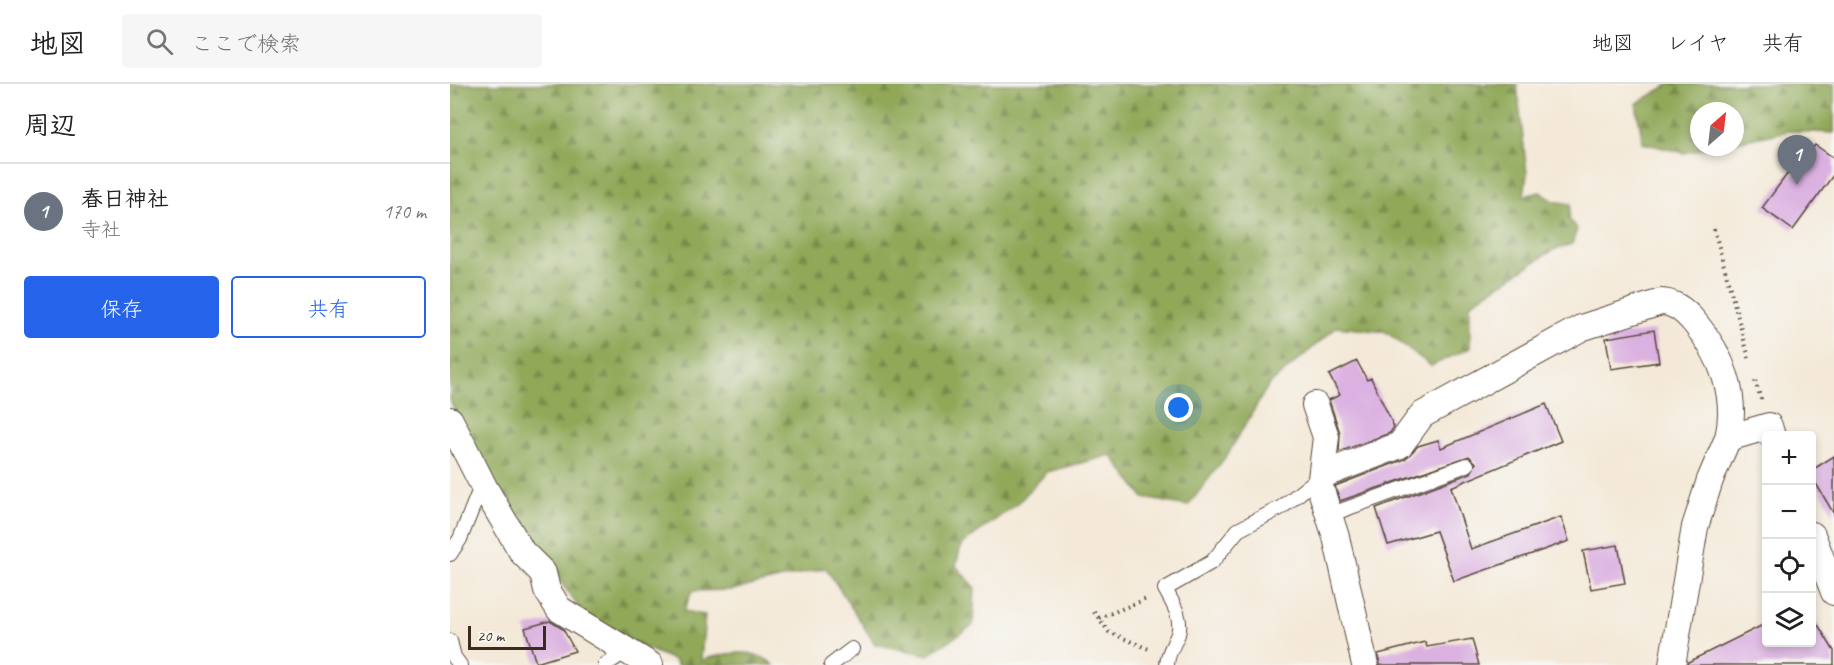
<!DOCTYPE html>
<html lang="ja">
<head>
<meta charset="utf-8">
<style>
  body { margin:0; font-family:Caveat,"Klee One",sans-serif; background:#f6f6f6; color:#202124 }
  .controls { position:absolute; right:18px; bottom:18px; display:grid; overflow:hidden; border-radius:6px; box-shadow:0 3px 9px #0003 }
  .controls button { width:54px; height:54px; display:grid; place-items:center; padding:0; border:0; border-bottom:2px solid #e0e0e0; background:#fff; color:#202124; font:30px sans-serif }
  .compass { position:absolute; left:1240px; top:18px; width:54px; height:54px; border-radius:50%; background:#fff; box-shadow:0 3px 9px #0003; rotate:28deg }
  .scale { position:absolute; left:18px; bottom:15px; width:78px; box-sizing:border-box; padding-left:6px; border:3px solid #3b2a1e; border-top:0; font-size:16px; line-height:21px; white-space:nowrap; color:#3b2a1e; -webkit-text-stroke:4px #f6f6f2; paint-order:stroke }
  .you { position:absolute; left:729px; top:324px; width:21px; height:21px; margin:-15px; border:4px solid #fff; border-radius:50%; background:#1a73e8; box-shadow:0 0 0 9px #1a73e833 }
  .badge { display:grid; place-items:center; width:39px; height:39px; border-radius:50%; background:#2563eb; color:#fff; font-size:20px; font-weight:700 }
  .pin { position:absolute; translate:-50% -50px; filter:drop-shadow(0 2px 3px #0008) }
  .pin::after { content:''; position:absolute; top:32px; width:21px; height:18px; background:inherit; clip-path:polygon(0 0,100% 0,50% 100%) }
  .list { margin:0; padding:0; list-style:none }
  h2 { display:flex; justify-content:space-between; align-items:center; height:78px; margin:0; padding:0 24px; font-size:26px }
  h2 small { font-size:20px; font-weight:400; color:#757577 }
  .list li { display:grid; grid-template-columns:39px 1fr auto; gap:18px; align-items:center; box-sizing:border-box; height:96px; padding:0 24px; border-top:2px solid #e0e0e0 }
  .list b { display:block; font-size:22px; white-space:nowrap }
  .list p { margin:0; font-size:20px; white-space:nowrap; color:#757577 }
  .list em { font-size:20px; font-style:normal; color:#757577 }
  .actions { display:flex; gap:12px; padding:18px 24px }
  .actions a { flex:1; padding:14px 0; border:2px solid #2563eb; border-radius:6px; text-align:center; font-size:21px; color:#2563eb }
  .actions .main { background:#2563eb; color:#fff }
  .icon { flex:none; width:33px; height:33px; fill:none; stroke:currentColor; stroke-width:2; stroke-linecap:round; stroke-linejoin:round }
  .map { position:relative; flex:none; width:1384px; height:581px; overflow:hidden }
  header { display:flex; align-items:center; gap:36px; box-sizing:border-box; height:84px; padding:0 30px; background:#fff; border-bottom:2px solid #e0e0e0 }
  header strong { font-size:28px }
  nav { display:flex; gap:33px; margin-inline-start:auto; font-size:21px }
  .search { width:420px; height:54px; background:#f6f6f6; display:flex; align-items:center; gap:15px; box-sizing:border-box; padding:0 21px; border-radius:6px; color:#757577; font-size:22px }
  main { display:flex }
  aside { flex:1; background:#fff }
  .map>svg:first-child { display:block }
  .forest { fill:url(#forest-firs); stroke:#66693c; stroke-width:1.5 }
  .building { fill:#dbb1e1 }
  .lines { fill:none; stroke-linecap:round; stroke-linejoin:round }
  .service-casing { stroke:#57473a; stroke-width:16 }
  .minor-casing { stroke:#57473a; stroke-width:28 }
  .path { stroke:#57473a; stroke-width:4; stroke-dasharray:1.5 4.5; stroke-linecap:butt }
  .service { stroke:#fff; stroke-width:14 }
  .minor { stroke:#fff; stroke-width:26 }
</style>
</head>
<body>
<header>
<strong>地図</strong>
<div class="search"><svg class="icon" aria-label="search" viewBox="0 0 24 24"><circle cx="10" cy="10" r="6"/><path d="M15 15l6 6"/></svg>ここで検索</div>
<nav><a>地図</a><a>レイヤ</a><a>共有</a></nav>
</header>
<main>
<aside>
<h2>周辺<small></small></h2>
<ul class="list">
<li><span class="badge" style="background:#6b7280">1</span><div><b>春日神社</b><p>寺社</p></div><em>170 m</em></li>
</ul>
<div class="actions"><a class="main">保存</a><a>共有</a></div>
</aside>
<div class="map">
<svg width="1384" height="581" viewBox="0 0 1384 581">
  <defs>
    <pattern id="forest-firs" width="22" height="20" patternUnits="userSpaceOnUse" patternTransform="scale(1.5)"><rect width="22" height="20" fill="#90a859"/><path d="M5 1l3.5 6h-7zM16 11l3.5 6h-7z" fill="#778949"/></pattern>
  </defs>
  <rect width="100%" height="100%" fill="#f6f6f2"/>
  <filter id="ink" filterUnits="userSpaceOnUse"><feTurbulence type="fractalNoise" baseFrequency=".0167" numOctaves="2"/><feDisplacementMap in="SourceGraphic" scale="12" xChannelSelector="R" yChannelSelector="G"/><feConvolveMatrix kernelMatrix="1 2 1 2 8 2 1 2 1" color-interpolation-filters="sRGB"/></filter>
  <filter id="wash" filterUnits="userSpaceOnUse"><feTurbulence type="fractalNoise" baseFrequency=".008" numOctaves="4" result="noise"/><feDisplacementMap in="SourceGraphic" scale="24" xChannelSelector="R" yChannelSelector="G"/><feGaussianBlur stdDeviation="1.35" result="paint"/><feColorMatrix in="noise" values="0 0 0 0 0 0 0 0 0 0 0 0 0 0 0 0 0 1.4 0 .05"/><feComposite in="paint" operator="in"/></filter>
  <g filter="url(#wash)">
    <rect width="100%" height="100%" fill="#f4e9d8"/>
    <g class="forest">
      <path d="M0 0H1067L1077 90 1074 112 1090 108 1104 117 1121 120 1119 135 1127 145 1122 160 1103 166 1020 220V264L981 282 936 248 887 243 818 302 779 368 738 422 694 414 661 371 597 388 568 419 511 461 506 482 525 504 523 541 478 571 425 560 376 484 282 506 242 507 234 527 255 531 251 576C278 569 302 562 324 581H227L226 577 193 563 134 531 32 386 0 316Z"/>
      <polygon points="1220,0 1384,0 1384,49 1339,47 1285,58 1285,27 1249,27 1249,63 1262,63 1234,69 1193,59 1186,20"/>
    </g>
    <g id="blocks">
      <g class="building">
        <polygon points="1365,61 1384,74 1384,90 1343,146 1312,124 1338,89 1343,92"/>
        <polygon points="1204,246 1209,278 1161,285 1156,254"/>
        <polygon points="907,277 917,296 921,294 944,343 940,349 889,368 890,349 879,316 890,311 879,291"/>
        <polygon points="1096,320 1111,357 1001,403 1021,465 1111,433 1119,457 1004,497 986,447 938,461 926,424 1021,389 1026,379 1019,372 890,417 885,402 955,375 968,362 988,356 991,364"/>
        <polygon points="1384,372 1384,430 1362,393 1362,386"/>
        <polygon points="1168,461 1175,499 1141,505 1133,467"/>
        <polygon points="1362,531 1384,567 1384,581 1237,581 1238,578 1317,539 1317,558 1362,558"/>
        <polygon points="100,537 113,545 125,567 86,579 75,544"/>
        <polygon points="1022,555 1029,581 930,581 928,570 975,558 977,563"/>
      </g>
    </g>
  </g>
  <g filter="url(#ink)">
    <use href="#blocks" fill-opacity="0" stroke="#57473a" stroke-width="1.5"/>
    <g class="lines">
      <g class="service-casing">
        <g id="service">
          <polyline points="879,431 1017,381"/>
          <polyline points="0,470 10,455 32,400"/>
          <polyline points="0,557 4,573 10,581"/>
          <polyline points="155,581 178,566"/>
          <polyline points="381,581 402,565"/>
          <path d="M717 581C717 569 724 561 728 550 733 534 722 518 715 505L762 478 788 446 832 423 871 392"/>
        </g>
      </g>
      <g class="minor-casing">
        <g id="minor">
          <polyline points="865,321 876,353 870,403 886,453 915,581"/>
          <polyline points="0,336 34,403 72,468 93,489 97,506 109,525 200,581"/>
          <path d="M872 391 950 361 972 331 1131 244 1211 218C1225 218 1236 228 1245 239 1272 271 1288 312 1278 354"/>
          <polyline points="1362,451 1384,508"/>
          <polyline points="1222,581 1245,443 1260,396 1278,354 1319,342 1322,352"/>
        </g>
      </g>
      <g class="path">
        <polyline points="1264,145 1300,278"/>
        <polyline points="1305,297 1312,318"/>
        <polyline points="644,528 659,548 701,566"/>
        <polyline points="649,534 699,514"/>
      </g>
      <use href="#service" class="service"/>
      <use href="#minor" class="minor"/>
    </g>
  </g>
</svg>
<div class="controls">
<button>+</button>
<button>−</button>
<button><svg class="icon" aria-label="locate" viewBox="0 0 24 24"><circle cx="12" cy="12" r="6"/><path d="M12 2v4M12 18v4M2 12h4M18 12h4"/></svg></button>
<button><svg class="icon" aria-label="layers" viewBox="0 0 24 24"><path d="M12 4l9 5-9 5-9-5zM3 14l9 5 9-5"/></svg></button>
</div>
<svg class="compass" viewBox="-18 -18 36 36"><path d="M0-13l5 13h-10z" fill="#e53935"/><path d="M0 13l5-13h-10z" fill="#757577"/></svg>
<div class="scale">20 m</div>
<div class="you"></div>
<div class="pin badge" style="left:1347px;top:101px;background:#6b7280">1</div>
</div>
</main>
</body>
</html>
